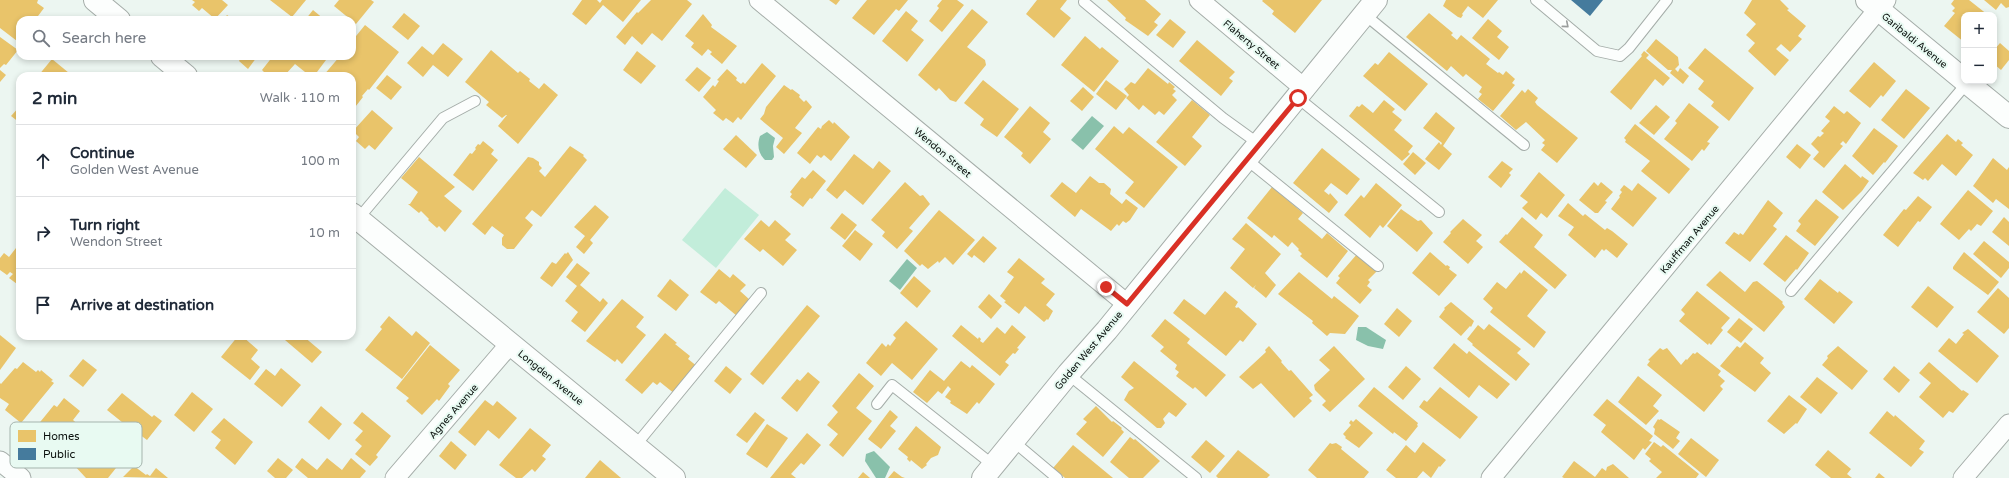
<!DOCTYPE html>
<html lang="en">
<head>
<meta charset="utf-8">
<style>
  body { margin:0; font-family:"Varela Round",sans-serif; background:#f2f2f3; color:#1f2937 }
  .controls { position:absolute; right:12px; top:12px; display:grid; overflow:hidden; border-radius:8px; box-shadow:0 2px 6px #0003 }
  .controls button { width:36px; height:36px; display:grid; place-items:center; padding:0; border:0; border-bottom:1px solid #e0e1e3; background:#fff; color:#1f2937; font:20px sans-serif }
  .stop { position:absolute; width:12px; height:12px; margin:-9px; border:3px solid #d93025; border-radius:50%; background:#fff }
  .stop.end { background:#d93025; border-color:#fff; box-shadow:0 1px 4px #0008 }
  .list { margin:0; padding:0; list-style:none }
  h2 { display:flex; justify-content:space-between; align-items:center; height:52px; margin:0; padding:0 16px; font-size:17px }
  h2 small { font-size:13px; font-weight:400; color:#747a83 }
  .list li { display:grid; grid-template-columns:26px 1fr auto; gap:12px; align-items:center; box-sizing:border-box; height:72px; padding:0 16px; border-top:1px solid #e0e1e3 }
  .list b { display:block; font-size:15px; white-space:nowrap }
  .list p { margin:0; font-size:13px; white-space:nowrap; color:#747a83 }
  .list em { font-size:13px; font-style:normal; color:#747a83 }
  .icon { flex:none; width:22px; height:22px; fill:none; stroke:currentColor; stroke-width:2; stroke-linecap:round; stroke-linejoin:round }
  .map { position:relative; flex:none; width:2009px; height:478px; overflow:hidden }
  .search { position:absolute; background:#fff; box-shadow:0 2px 6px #0003; left:16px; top:16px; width:340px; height:44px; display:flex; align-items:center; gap:10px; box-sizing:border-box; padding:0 14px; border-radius:12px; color:#747a83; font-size:15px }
  .panel { position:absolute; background:#fff; box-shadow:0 2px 6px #0003; left:16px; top:72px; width:340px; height:268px; border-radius:12px }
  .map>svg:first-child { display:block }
  .green { fill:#c2edda }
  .water { fill:#89c1ab }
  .homes { fill:#e9c46a }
  .public { fill:#457b9d }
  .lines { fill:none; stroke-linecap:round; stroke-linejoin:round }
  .lane-casing { stroke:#a5ada9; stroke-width:12 }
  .street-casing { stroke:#a5ada9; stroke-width:21 }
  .secondary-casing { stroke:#a5ada9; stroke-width:24 }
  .lane { stroke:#fcfefd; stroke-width:10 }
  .street { stroke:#fcfefd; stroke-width:19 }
  .secondary { stroke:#fcfefd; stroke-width:22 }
  .oneway { stroke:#9b9e9d }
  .route { stroke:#d93025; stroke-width:5 }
  .labels { text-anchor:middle; stroke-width:4; stroke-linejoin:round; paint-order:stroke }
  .street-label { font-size:10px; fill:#090f0c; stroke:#e8faf2 }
  .key { fill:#e8faf2; stroke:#a5b4ad; stroke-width:1 }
  .key-label { font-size:11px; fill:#090f0c }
</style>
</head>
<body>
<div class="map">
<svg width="2009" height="478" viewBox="0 0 2009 478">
  <rect width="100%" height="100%" fill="#ecf6f1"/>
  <polygon class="green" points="725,188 759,215 716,268 682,240"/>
  <g class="water">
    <polygon points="1092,116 1104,126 1083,150 1071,140"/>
    <path d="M767 132 775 138 773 146 774 157 772 160H765C758 153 757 145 760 136Z"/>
    <polygon points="907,259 917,268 900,290 889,281"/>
    <polygon points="1358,327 1366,327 1386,340 1383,349 1368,346 1356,340"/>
    <polygon points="874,451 890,467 885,478 876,478 865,461 866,454"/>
  </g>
  <g class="homes">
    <polygon points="0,0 38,0 37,3 44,8 35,20 20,20 20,38 17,41 0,28"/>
    <polygon points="192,0 222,0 228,5 215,19 202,8 199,11 192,5 195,2"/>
    <polygon points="270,0 306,0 292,17"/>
    <polygon points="339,0 371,0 374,2 356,24 334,6"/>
    <polygon points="582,0 597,0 600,3 602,0 641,0 623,22 603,5 586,25 572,14"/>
    <polygon points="651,0 687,0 692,4 662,41 652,33 642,45 632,36 625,45 616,37 637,12 638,13"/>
    <polygon points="829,0 840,0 836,5"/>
    <polygon points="867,0 908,0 899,11 896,9 874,35 852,18"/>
    <polygon points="942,0 957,0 964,5 942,32 929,21 939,8 937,6"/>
    <polygon points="1037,0 1067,0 1060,9 1071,18 1054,38 1026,14"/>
    <polygon points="1107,0 1145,0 1161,14 1154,22 1158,25 1148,36 1125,20 1126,18"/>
    <polygon points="1263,0 1322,0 1295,33 1272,14 1274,11 1262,1"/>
    <polygon points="1446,0 1498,0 1483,18 1468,6 1462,14 1463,15 1461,18 1458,17 1443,6"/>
    <polygon points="1752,0 1780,0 1789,9 1787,10 1806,26 1798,36 1802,39 1790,52 1781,44 1776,49 1789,60 1775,76 1748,51 1755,43 1746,35 1756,24 1744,13"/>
    <polygon points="1954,0 1969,0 1988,15 1964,15 1964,42 1944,26 1955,13 1952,11 1955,8 1951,4"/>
    <polygon points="1984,0 2009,0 2009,7 2006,8 2001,3 1996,10"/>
    <polygon points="972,9 988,22 967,47 985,60 986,65 956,102 950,100 939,88 936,91 918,75"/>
    <polygon points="313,10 325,20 305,20"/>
    <polygon points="906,11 918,21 911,30 924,40 907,62 882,41"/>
    <polygon points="404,13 420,26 408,40 392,27"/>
    <polygon points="1429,13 1453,33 1451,35 1457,40 1461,35 1490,59 1486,64 1498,73 1499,72 1503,75 1506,71 1515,79 1512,83 1515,85 1493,111 1478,99 1482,94 1479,92 1482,87 1466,74 1463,77 1451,66 1447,71 1406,37"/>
    <polygon points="703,14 712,25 711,27 737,46 722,64 710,54 712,52 708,49 702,56 691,47 694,43 685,36"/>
    <polygon points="227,15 234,20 223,20"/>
    <polygon points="1170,19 1186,32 1173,48 1156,35"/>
    <polygon points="1488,19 1502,31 1497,37 1509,47 1499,60 1472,38"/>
    <polygon points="365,25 399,52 369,90 368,89 362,96 363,97 352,111 352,76 323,76 340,56 352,56 352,41"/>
    <polygon points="1085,36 1100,49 1102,47 1119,61 1094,92 1061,65"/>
    <polygon points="0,37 18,50 6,65 4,64 0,68"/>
    <polygon points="1656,39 1678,57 1679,65 1675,69 1678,72 1680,68 1689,76 1683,84 1670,73 1672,70 1668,70 1646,51"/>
    <polygon points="1197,40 1235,72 1229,78 1233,81 1221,96 1179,61"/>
    <polygon points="443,43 463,59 448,77 433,65 423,77 407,63 422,46 433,55"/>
    <polygon points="2000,43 2009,51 2009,60 2001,70 1994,64 1994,50"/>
    <polygon points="1705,48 1754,88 1729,121 1711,106 1714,102 1698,89 1704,81 1688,68"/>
    <polygon points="491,50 518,73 520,71 530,79 529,81 539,89 544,83 558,95 518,144 498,126 507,115 506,115 502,118 486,105 489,102 465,82"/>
    <polygon points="637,51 656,66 641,84 623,70"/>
    <polygon points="1644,51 1649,55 1646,58 1670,78 1663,86 1655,79 1631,110 1610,92 1642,56 1641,55"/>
    <polygon points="1389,52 1428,84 1405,111 1363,76 1375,63 1378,65"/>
    <polygon points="236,56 261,56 259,58 257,57 248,69 239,61 240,59"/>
    <polygon points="273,56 329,56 314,76 305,72 295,64 284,76 268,76 262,70"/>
    <polygon points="52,59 69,73 66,76 38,76"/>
    <polygon points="1874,62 1896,81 1883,97 1881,95 1870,108 1849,91"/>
    <polygon points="762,63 776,76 741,120 738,117 733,123 726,118 723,121 713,113 716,110 703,97 713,85 715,87 719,81 717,80 727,69 737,78 736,80 741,84 743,82 745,84"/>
    <polygon points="697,67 711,78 699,92 685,80"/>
    <polygon points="1148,68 1168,84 1169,82 1175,87 1173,89 1176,91 1172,95 1177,100 1164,115 1159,111 1155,115 1143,105 1139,110 1126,98 1129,95 1124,89 1131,82 1135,84"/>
    <polygon points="0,70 6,75 0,82"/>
    <polygon points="387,75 402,87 391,100 376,88"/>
    <polygon points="983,80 1019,109 997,137 980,125 984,119 964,103"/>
    <polygon points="1106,80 1127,96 1116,110 1096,94"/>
    <polygon points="784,85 791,90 792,89 800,95 799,97 804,102 806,100 812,107 795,128 802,133 784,154 776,147 783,138 760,119 764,114 766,107"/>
    <polygon points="1083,87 1094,97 1082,111 1070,101"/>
    <polygon points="1528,89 1538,98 1535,102 1537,105 1578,138 1557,163 1541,150 1545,145 1542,143 1545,140 1526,122 1516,130 1500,116 1522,90 1525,93"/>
    <polygon points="1906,89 1930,108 1904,139 1881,120"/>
    <polygon points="1192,100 1210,115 1192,137 1202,146 1185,166 1156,142"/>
    <polygon points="1384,100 1395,109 1392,112 1402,120 1394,130 1413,146 1408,152 1410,154 1402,161 1349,116 1357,106 1359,107 1362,104 1373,113"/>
    <polygon points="1689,103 1719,127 1707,142 1710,143 1704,151 1702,149 1692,161 1664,139 1677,123 1675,121"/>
    <polygon points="1656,105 1670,117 1654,135 1639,123"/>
    <polygon points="20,106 20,123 11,116"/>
    <polygon points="1030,106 1050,123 1043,132 1051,139 1030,164 1021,156 1023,153 1004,137"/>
    <polygon points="1834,106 1844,114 1847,111 1861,123 1846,144 1843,141 1840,144 1843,146 1824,168 1813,159 1819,152 1811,144 1818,136 1820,137 1824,133 1821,131 1830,121 1825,117"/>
    <polygon points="372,110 393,128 375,150 369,145 365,149 356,141 359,137 353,131"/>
    <polygon points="1436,112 1455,128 1443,146 1452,154 1439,170 1425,159 1439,142 1441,145 1442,143 1423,128"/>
    <polygon points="829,120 833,124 834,122 850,137 831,161 824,155 821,158 817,155 810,164 797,153 818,127 821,129 822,126"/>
    <polygon points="1635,124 1690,169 1669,194 1641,171 1650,161 1625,142 1626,140 1624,138"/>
    <polygon points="1114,126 1123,134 1129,127 1178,167 1144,208 1125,193 1134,182 1095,149"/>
    <polygon points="1874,128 1898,146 1885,163 1884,162 1873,175 1852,156"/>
    <polygon points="1947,134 1956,142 1958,139 1963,143 1961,145 1973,155 1956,176 1942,164 1928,181 1925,178 1923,180 1913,173"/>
    <polygon points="736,135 757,155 746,168 723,149"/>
    <polygon points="483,141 494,150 491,154 498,160 473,191 453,175 470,153 472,154 476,149 475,148 478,144 480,145"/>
    <polygon points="1797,144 1811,155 1800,169 1786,157"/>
    <polygon points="570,146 584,155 583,156 587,160 541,217 532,210 525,218 533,225 514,249 507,249 502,245 502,238 504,235 492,226 485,235 472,224 528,157 533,158 539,162 539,165 542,168 539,171 545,177"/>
    <polygon points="1322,148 1360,179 1347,195 1331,183 1324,191 1329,195 1330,193 1338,202 1329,213 1293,183"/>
    <polygon points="1413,152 1426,163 1415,175 1403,164"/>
    <polygon points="854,154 873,169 879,161 891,171 863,205 845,190 837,199 826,190"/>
    <polygon points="419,157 455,187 444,196 462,211 445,232 439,226 437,228 428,220 429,219 421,211 419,213 408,204 410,204 418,192 401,178"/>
    <polygon points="1993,158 2007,170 2009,167 2009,209 1996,199 1993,203 1973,186"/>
    <polygon points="1502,161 1513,169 1509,173 1511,175 1501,188 1488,177"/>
    <polygon points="1845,164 1861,178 1862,176 1869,181 1862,191 1843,210 1822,192"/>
    <polygon points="813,170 826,181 812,199 810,198 803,207 790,197 792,194 790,192 802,177 805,179"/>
    <polygon points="1539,172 1565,195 1547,218 1541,213 1536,220 1522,208 1528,202 1520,196"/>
    <polygon points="1090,176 1099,183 1104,183 1111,189 1110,194 1122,204 1126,199 1138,208 1130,220 1126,223 1123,221 1119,226 1117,224 1111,231 1081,209 1075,217 1050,196 1062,182 1076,193"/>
    <polygon points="905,182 920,196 923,195 930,204 909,228 913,231 897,249 882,236 885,232 871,220"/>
    <polygon points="1594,182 1598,186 1601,182 1613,192 1605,201 1607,202 1598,213 1595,213 1579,200"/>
    <polygon points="1376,183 1402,205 1383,228 1380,225 1370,238 1344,215 1361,195 1364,198"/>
    <polygon points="1638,183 1657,198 1633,227 1611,209 1620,197 1619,196 1622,192 1620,190 1624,185 1632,191"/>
    <polygon points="1272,187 1303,213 1298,219 1322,239 1327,233 1348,251 1327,278 1300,256 1302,254 1298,250 1299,249 1292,242 1288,247 1274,235 1272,238 1247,218"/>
    <polygon points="1968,190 1993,211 1981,226 1977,224 1971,231 1969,229 1959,240 1940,224"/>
    <polygon points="1918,196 1932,207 1920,222 1918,221 1898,247 1883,235 1904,209 1906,210"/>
    <polygon points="1816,199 1839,217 1815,246 1796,231 1801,224 1798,221"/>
    <polygon points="1768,200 1783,213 1773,226 1777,229 1750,262 1725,243 1734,232 1739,235 1740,233 1743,235"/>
    <polygon points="1568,203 1583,216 1585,214 1605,230 1607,228 1612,231 1628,244 1617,258 1606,249 1604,251 1602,249 1595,258 1568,235 1574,227 1558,216"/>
    <polygon points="595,205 609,217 590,240 593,243 584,254 576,247 585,236 574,227"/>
    <polygon points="1401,209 1418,221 1421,220 1433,233 1417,252 1387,226"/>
    <polygon points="939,210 975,240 953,265 945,257 939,263 938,261 928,269 922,264 920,266 904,251"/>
    <polygon points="842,213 857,225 845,240 830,228"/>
    <polygon points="1522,217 1543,235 1534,247 1567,275 1555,289 1499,242 1506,234 1507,235"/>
    <polygon points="2004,217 2009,222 2009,246 1992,232"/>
    <polygon points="1463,219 1482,235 1476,241 1483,247 1468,264 1443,242 1451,233 1450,232"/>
    <polygon points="761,220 769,227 775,220 791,234 785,240 797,250 783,266 763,249 760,252 744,239"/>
    <polygon points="1246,223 1281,254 1265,273 1276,285 1266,298 1254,288 1256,285 1253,288 1230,268 1245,249 1232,239"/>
    <polygon points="855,230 873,244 860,261 842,246"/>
    <polygon points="1786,235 1809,253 1797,270 1796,269 1785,282 1763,264"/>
    <polygon points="983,236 997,248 984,263 974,255 972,258 967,254"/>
    <polygon points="1984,241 2009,262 2009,268 2001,278 1973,254"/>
    <polygon points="16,248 20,251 20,280 17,284 9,278 13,274 10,272 7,275 0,270 0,258 4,253 9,257"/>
    <polygon points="568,252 573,260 552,287 540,278 552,262 556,264 565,253 566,254"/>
    <polygon points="1430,252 1446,266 1447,265 1450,267 1449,269 1457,275 1439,296 1412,273"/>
    <polygon points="1964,252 1999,282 1988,295 1953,269 1953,267"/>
    <polygon points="1358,253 1378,270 1368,280 1370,282 1367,286 1372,290 1360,304 1336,283 1340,278 1338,276"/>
    <polygon points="1019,258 1045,279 1041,283 1055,294 1046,305 1053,311 1048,320 1047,319 1044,322 1025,306 1019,314 1004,302 1006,301 1000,296 1014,277 1007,272"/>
    <polygon points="577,263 590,273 580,285 600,302 603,298 608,303 585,332 571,321 578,312 565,301 577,286 566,277"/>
    <polygon points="719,269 730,278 733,274 746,285 740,291 750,300 737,316 719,301 716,304 700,292"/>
    <polygon points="1524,270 1548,290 1527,316 1546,332 1534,348 1490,312 1493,308 1483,299 1497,282 1506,289 1520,272 1521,274"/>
    <polygon points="1720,271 1745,292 1753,282 1757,281 1783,302 1782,303 1785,307 1764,332 1706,285"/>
    <polygon points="1299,272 1332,299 1334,296 1359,316 1345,334 1330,333 1327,336 1312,323 1313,321 1278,294"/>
    <polygon points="914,276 931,291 917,308 900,293"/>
    <polygon points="670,279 689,295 676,311 657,296"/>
    <polygon points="1820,279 1838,293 1839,291 1853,302 1834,324 1804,299"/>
    <polygon points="1928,286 1954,307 1937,328 1911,307"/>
    <polygon points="1998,288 2009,298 2009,328 2004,334 1977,312"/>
    <polygon points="1225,291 1238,302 1235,307 1237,308 1238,307 1257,324 1243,342 1240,340 1226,356 1173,313 1184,299 1205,315"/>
    <polygon points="1697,291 1730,318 1721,328 1723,330 1711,345 1709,343 1708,345 1679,321 1685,314 1681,310"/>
    <polygon points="989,294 1002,306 991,319 978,307"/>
    <polygon points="622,299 644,317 636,327 646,335 622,364 617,359 615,362 586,341"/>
    <polygon points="1451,302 1474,321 1471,327 1470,326 1461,336 1439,317 1445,309 1444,308"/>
    <polygon points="807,305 820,316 763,385 750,374"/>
    <polygon points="1397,308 1412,321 1399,337 1384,324"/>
    <polygon points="389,316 412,336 416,331 430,343 402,379 365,350 382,329 380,327"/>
    <polygon points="1739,318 1753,329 1741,343 1727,332"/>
    <polygon points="1165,319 1190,339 1187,343 1226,375 1206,397 1195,387 1193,389 1176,376 1179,372 1175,369 1177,365 1160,351 1164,347 1151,336"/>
    <polygon points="906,321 938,349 912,380 892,363 881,376 866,363 882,343 886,347 888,344 890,346 896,338 893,335"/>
    <polygon points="1489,324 1521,349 1517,353 1530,364 1516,381 1472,345 1473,344 1467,339 1478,325 1484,330"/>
    <polygon points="961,325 978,339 979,337 981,339 980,341 983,343 997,327 1005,334 1012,325 1026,337 1017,348 1019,349 1015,354 1013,353 1005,362 1009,365 1000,376 952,336"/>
    <polygon points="1968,329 1999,356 1977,383 1938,351 1949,338 1956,344 1964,334 1962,333"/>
    <polygon points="665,333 677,343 675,344 690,356 688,359 698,367 675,394 660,382 657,385 653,382 642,394 625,380"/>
    <polygon points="0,335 16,348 0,370"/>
    <polygon points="238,336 242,336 258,350 251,359 260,367 250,380 221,357"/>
    <polygon points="288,336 303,336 322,352 312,363 285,340"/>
    <polygon points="1745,342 1764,358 1760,363 1771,373 1755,392 1720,366 1737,346 1740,348"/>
    <polygon points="1454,343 1467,354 1469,351 1510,384 1497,399 1479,385 1469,398 1433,368"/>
    <polygon points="430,345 460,370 448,384 450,386 439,401 437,399 422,415 406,401 409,398 396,388"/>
    <polygon points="1269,346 1282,361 1281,362 1289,371 1291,370 1313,395 1309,398 1312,401 1294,418 1261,383 1253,389 1239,377 1266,352 1265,350"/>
    <polygon points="1334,346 1365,379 1330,412 1322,405 1326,401 1315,390 1314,385 1330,370 1319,360"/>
    <polygon points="1838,346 1868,371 1852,390 1822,365 1828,358 1827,356"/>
    <polygon points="1660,348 1663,350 1667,348 1681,365 1686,359 1687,360 1693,353 1695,354 1697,352 1721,371 1718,375 1725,381 1720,386 1723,389 1704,412 1647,365 1650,361 1648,360"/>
    <polygon points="83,359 97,370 83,387 69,376"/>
    <polygon points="961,361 970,368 972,365 995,384 979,404 977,402 967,414 950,403 951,401 945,397 951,389 948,386 942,394 938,391 927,403 913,392 930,370 944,381"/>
    <polygon points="1134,361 1187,404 1176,417 1169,412 1163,419 1165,423 1161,428 1157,428 1124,400 1129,391 1134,388 1121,377"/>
    <polygon points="23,362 36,372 38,370 40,372 41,370 53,380 51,381 54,383 21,423 5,410 9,404 0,398 0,383 1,384 15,368 17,369"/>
    <polygon points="1929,362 1962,391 1963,390 1969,394 1953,413 1949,411 1943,418 1919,397 1931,383 1919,373"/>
    <polygon points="726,366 742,379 730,394 714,381"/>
    <polygon points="1406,366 1421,379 1403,400 1388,387"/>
    <polygon points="1894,366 1910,380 1899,393 1883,379"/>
    <polygon points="281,368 301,385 282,407 254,384 266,369 275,376"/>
    <polygon points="808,372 820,382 797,412 781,398 797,379 800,381"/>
    <polygon points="859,373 874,386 856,408 872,421 843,457 829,445 838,434 827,425 838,412 832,406"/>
    <polygon points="1638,376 1662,395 1653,406 1659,411 1646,425 1618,402"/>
    <polygon points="1817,377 1838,393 1821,414 1800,397"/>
    <polygon points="1374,387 1418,423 1417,425 1418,426 1406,441 1394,432 1393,434 1358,406"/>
    <polygon points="1440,387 1478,417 1460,439 1419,407 1424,400 1427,402"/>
    <polygon points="192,392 213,409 194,432 174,415"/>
    <polygon points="122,393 152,417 154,415 162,421 147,440 139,434 138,435 107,410"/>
    <polygon points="1789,395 1807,409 1797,424 1796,423 1784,434 1767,421"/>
    <polygon points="64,398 80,411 73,420 83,429 61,456 32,432 54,405 57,407"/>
    <polygon points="1607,399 1653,436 1649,441 1652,442 1645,450 1643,448 1634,460 1601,432 1606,425 1593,415"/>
    <polygon points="485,400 493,406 497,401 517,418 499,439 488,430 475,446 458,432"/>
    <polygon points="321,406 342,424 329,440 308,422"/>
    <polygon points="1096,406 1112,422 1113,421 1122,428 1121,429 1124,432 1103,457 1076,434 1087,422 1083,419"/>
    <polygon points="890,410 898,417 890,426 896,431 881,449 868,439"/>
    <polygon points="1887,411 1894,417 1895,415 1925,441 1919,449 1924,452 1911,467 1869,433"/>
    <polygon points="362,412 391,436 376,455 378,457 370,466 355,454 362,446 355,440 363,431 353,423"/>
    <polygon points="755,412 765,420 747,443 736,435"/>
    <polygon points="224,418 253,442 235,465 215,448 221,440 211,432"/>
    <polygon points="1356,419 1373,433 1359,448 1345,438 1346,437 1343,434 1351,425 1349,423 1351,420 1353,422"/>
    <polygon points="1658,419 1659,420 1661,419 1680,432 1676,438 1680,441 1673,449 1654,434 1655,429 1653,427"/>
    <polygon points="767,424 788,438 767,468 746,454"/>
    <polygon points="916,426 941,447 938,455 931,458 926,464 927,465 922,469 911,460 910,462 907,459 908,457 898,449"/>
    <polygon points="530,428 551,445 542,456 546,459 535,472 532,469 522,478 516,478 499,465"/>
    <polygon points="807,433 821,445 804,465 801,463 791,474 796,478 770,478"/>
    <polygon points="1130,437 1134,440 1135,439 1160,461 1143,478 1129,478 1110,462"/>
    <polygon points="1691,438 1719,460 1706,477 1678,454"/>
    <polygon points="1206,440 1225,456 1210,473 1191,457"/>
    <polygon points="451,441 467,455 455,470 439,456"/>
    <polygon points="90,442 120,463 108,478 86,478 73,464"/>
    <polygon points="1423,442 1446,460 1440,467 1439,466 1431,478 1423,471 1417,478 1396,478 1386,470 1406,445 1415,453"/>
    <polygon points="1654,442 1661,447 1663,445 1699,474 1696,478 1656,478 1662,472 1649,461 1651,459 1645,454"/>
    <polygon points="1330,443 1332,444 1336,443 1342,447 1341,449 1369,472 1364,478 1317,478 1308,470"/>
    <polygon points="1073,445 1113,478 1065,478 1053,468"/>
    <polygon points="1238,450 1270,475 1267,478 1218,478 1216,476"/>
    <polygon points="1828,450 1851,469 1847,474 1852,478 1831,478 1815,465"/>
    <polygon points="278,458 293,470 286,478 275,478 267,471"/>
    <polygon points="302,458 317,470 327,458 342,470 351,458 366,471 360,478 308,478 295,467"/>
    <polygon points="600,460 621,478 585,478"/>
    <polygon points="1574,461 1595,477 1602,468 1606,471 1607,467 1613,464 1629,478 1564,478 1562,477"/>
    <polygon points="134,466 146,475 147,474 150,476 156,468 168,478 123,477"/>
    <polygon points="894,471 902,477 905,478 888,478"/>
    <polygon points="863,472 870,478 858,478"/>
    <polygon points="1879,473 1885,478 1875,478"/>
  </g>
  <polygon class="public" points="1571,0 1603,0 1590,16"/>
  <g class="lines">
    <g class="lane-casing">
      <g id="lane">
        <polyline points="1536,0 1597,51 1620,56 1629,48 1667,0"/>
        <polyline points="1084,2 1223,118 1259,144"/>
        <polyline points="1364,14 1524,145"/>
        <polyline points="1298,98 1439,212"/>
        <polyline points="1246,159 1378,266"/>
        <polyline points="358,219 443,118 475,101"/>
        <polyline points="1791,291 1967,83"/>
        <polyline points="1068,374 1196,478"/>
        <polyline points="877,404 892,385 993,465"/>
        <polyline points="1013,441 1057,478"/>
        <polyline points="635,446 761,293"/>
      </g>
    </g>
    <g class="street-casing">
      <g id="street">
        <polyline points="759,0 1127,304"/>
        <polyline points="1199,0 1305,89"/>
        <polyline points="0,461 21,478"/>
        <polyline points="395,478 510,344"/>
        <polyline points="1491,478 1886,0"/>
        <polyline points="1963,478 2009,424"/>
      </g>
    </g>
    <g class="secondary-casing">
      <g id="secondary">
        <polyline points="95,0 119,20"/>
        <polyline points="1867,0 1964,80"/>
        <polyline points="162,56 186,76"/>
        <polyline points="1965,81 2009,117"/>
        <polyline points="352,214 674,478"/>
        <polyline points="983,478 1068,374 1107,330 1376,0"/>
      </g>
    </g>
    <use href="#lane" class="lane"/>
    <use href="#street" class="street"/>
    <use href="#secondary" class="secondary"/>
  </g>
  <defs><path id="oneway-chevron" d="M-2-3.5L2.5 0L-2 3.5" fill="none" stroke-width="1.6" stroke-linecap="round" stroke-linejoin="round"/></defs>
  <use class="oneway" href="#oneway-chevron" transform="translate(1566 25) rotate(40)"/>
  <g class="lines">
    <polyline class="route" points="1106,287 1127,304 1298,98"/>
  </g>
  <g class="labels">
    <g class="street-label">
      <text transform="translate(1915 40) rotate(39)" y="4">Garibaldi Avenue</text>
      <text transform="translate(1252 44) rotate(40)" y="4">Flaherty Street</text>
      <text transform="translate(943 152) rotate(40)" y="4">Wendon Street</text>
      <text transform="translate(1689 239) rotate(-50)" y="4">Kauffman Avenue</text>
      <text transform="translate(1088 350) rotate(-50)" y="4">Golden West Avenue</text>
      <text transform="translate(551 377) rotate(39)" y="4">Longden Avenue</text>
      <text transform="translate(453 411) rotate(-49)" y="4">Agnes Avenue</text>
    </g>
  </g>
  <rect x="10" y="422" width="132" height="46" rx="6" class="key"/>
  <rect x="18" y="430" width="18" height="12" fill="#e9c46a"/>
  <rect x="18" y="448" width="18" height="12" fill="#457b9d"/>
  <g class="key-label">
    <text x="43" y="440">Homes</text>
    <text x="43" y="458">Public</text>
  </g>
</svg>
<div class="controls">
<button>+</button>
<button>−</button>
</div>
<div class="stop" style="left:1298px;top:98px"></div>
<div class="stop end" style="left:1106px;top:287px"></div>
<div class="search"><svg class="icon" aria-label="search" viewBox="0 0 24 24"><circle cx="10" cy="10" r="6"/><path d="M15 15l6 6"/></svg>Search here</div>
<section class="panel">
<h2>2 min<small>Walk · 110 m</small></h2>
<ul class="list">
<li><svg class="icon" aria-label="ahead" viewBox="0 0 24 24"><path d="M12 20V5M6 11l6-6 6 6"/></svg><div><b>Continue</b><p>Golden West Avenue</p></div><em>100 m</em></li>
<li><svg class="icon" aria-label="right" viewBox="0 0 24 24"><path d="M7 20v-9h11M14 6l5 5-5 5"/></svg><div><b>Turn right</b><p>Wendon Street</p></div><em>10 m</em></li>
<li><svg class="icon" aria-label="arrive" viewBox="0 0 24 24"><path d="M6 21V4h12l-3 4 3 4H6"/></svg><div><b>Arrive at destination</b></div></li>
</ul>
</section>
</div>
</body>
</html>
